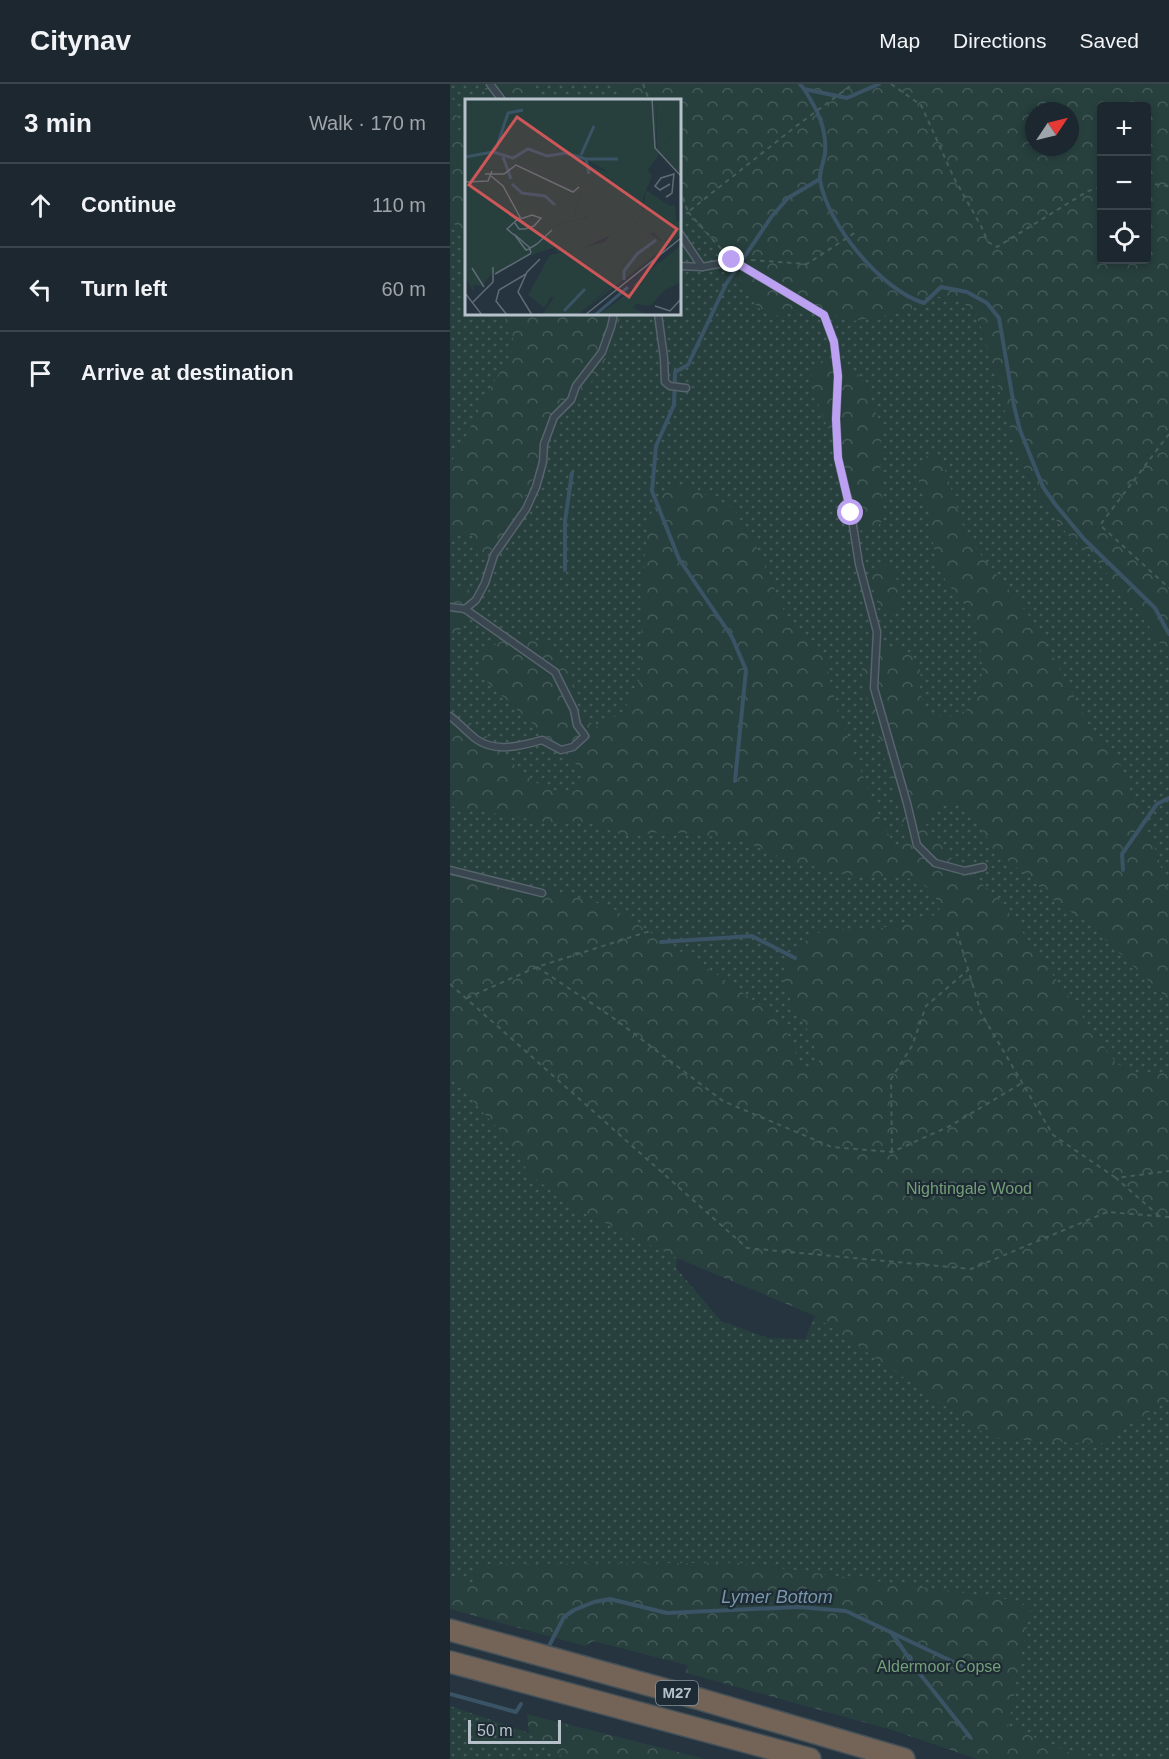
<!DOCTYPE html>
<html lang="en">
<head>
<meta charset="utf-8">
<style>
  body { margin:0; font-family:Helvetica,sans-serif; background:#252f37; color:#f1f3f6 }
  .controls { position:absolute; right:18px; top:18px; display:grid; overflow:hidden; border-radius:6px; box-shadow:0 3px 9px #0003 }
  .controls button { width:54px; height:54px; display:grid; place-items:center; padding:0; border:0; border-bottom:2px solid #3a444b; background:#1c272f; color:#f1f3f6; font:30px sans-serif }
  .compass { position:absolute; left:575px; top:18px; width:54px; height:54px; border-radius:50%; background:#1c272f; box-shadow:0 3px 9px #0003; rotate:55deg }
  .scale { position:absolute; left:18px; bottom:15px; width:93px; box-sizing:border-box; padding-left:6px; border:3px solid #b6c1c9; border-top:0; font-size:16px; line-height:21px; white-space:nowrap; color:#b6c1c9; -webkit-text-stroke:4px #1e2b34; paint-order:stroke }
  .stop { position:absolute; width:18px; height:18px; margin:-14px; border:4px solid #bca0f2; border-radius:50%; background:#fff }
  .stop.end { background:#bca0f2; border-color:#fff; box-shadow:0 2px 6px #0008 }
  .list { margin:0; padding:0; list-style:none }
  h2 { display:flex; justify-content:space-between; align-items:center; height:78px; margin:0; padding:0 24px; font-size:26px }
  h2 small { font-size:20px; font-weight:400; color:#a0a5aa }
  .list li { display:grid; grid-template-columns:39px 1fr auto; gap:18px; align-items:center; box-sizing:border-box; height:84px; padding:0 24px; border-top:2px solid #3a444b }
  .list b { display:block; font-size:22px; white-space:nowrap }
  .list em { font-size:20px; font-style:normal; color:#a0a5aa }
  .icon { flex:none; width:33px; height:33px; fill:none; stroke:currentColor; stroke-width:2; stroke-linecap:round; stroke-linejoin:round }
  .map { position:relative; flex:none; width:719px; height:1675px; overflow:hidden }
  header { display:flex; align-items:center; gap:36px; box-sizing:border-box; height:84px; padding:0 30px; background:#1c272f; border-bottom:2px solid #3a444b }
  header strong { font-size:28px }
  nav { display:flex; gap:33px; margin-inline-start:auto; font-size:21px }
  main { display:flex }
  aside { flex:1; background:#1c272f }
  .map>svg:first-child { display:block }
  .grass { fill:url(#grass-dots) }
  .forest { fill:url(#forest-crowns); fill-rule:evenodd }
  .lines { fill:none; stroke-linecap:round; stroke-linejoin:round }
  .stream { stroke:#3a5365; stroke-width:4 }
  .lane-casing { stroke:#57646c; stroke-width:9 }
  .highway-casing { stroke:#445159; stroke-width:24 }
  .path { stroke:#455c5b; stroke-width:2; stroke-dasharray:4.5 4.5; stroke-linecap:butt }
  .lane { stroke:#39464f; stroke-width:6 }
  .highway { stroke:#746457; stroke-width:21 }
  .route { stroke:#bca0f2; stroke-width:8 }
  .labels { text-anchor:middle; stroke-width:4.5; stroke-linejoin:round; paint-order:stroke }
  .shield { fill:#1e2b34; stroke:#88949c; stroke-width:1.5 }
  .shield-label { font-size:15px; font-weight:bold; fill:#b6c1c9 }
  .park-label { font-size:16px; fill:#749f77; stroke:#1e2b34 }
  .water-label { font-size:18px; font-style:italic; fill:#7796ab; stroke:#1e2b34 }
  .inset-river { fill:none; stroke:#3a5365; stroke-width:3 }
  .inset-road { fill:none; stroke:#5f6c76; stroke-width:1.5 }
  .view { fill:#cc5658; fill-opacity:0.15; stroke:#cc5658; stroke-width:3 }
  .inset-edge { fill:none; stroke:#b6c1c9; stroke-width:3 }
</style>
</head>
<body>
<header>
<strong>Citynav</strong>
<nav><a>Map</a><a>Directions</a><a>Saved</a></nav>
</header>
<main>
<aside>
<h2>3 min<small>Walk · 170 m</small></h2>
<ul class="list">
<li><svg class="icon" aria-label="ahead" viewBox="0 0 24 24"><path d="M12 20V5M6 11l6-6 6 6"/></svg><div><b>Continue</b></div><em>110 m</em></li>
<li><svg class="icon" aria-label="left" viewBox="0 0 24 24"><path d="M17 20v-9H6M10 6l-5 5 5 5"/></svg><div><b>Turn left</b></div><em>60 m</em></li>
<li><svg class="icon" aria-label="arrive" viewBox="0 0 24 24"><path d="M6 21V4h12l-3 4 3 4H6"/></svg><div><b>Arrive at destination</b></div></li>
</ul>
</aside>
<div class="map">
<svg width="719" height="1675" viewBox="0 0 719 1675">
  <defs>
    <pattern id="grass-dots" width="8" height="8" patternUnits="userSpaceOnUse" patternTransform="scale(1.5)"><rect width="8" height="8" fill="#27403e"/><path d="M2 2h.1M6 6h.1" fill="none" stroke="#445a59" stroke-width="1.8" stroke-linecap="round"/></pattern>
    <pattern id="forest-crowns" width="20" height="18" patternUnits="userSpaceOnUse" patternTransform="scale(1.5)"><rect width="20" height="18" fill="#27403e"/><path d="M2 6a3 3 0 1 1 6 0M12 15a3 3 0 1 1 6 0" fill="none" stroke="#445a59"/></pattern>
  </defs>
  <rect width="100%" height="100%" fill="#25343f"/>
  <g class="grass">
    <path d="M0 0H168L176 16H16V230H230V114L238 128 280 175 301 216 329 232 362 224 462 215C478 211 504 211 518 223 523 227 526 234 530 239L569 376 598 426 619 452 647 477 701 545 719 574V988C692 990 682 996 662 974L490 830 424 846 378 845 359 853 336 878 333 895 341 917 355 940 369 974 368 983 359 986 348 975 335 944 314 924 272 894 160 823 119 811 0 782Z"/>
    <polygon points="0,992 50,1047 81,1091 124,1124 227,1174 226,1184 271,1237 318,1254 355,1255 365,1232 542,1354 650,1360 719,1315 719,1675 658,1675 617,1668 558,1642 580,1522 555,1515 290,1479 28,1480 23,1499 0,1494"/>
    <polygon points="0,1622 79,1649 116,1675 0,1675"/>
  </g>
  <g class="forest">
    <polygon points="31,0 84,0 94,16 43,16"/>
    <path d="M168 0H719V574L701 545 647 477 619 452 598 426 569 376 530 239C526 234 523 227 518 223 504 211 478 211 462 215V227L403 237 362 224 329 232 314 229 301 216 280 175 238 128 230 114V16H176ZM652 22H696V176H652ZM584 27H620V63H584Z"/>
    <polygon points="0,8 6,24 9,51 16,70 16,159 0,133"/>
    <path d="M53 230H170C167 266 147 290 126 318 122 324 116 330 112 336 88 378 67 442 33 475L28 472 24 455 18 448H11L0 455V379L7 370 40 304 59 274 64 262 62 249Z"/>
    <polygon points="375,276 405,287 410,293 417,304 432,345 430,380 433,435 426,445 406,447 391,368 373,334 362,301 362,283 367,278"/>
    <path d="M482 371 491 377 495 386 517 453 587 542 640 643 668 677 704 761 719 809V916L639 840 599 813 583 796 543 765 533 747 514 723 503 719 493 720 480 727 475 739 498 771 549 815 662 974C682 996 692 990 719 988V1315L650 1360 541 1354 365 1232 227 1174 124 1124 81 1091 50 1047 0 992V782L119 811 160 823 272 894 314 924 335 944 348 975 359 986 368 983 369 974 355 940 341 917 333 895 336 878 359 853 378 845 424 846 490 830 488 818 483 809 473 800 455 793 403 791 335 776 316 766 293 758 247 750 209 748 187 752H175L137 738 117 737 97 738 0 722V647L2 643 18 637C53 659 77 714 125 707L132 699 130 688 126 680 36 597 30 582 31 569C42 562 57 553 70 553 93 552 117 572 123 594 124 598 123 603 124 608 125 617 130 626 133 635L150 644 161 634 171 630 189 602 195 470 199 433 216 406 223 402 241 403 283 424 305 459 337 534 345 546 369 566 376 578 387 626 432 740 445 761H454L455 750C446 717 437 683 428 650 421 627 411 606 412 581L425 570 439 563C493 577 456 600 478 624 480 626 482 629 484 630 491 634 500 633 507 631 538 621 533 575 528 550 524 525 505 513 493 492 482 472 483 448 478 426 476 416 470 406 469 395 469 387 471 380 474 373Z"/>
    <polygon points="429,480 442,484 452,508 445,531 429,524 420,495"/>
    <path d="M10 504 18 505 23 510C19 524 16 549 0 553V507Z"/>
    <polygon points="290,1479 546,1513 581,1522 558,1642 617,1668 658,1675 527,1675 442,1646 236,1589 237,1581 143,1557 135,1562 0,1525 0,1494 23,1499 28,1480"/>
    <polygon points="77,1630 256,1675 116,1675 79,1649"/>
  </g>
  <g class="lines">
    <g class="stream">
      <polyline points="350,0 354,5 397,14 429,0"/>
      <path d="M354 5C367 25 377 44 375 69 374 78 369 88 370 96 377 140 432 207 474 219L491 203 517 208 537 219 549 234 564 322 570 346 593 403 605 420 634 455 705 524 719 550"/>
      <polyline points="115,486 115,437 122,389"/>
      <polyline points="285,697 296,586 282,553 229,475 202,407 206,362 224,321 225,288 238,281 276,200 322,132 338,114 370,95"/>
      <polyline points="673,786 672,770 707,720 719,714"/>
      <polyline points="211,858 302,852 345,874"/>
      <polyline points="441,1548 470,1590 520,1653"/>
      <polyline points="100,1560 114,1533 124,1526 144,1518 160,1515 217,1529 349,1523 396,1527 512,1582 534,1583"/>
      <polyline points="0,1610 66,1628 71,1620"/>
    </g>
    <g class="lane-casing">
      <g id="lane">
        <polyline points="40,0 52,16"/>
        <polyline points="230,150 252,183 269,180 280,175 374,231 384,258 388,292 386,335 388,374 401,429 409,480 427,548 424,604 457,719 467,761 485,779 515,787 533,783"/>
        <polyline points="230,182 252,183"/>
        <polyline points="208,230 214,274 215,298 220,302 236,304"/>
        <polyline points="0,523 15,525 26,516 35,499 44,471 76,425 86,403 93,378 94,360 104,333 121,316 126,302 152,268 161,243 164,230"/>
        <path d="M0 632C9 639 17 648 26 655 45 669 71 662 92 656L111 666 123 663 135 652 127 641 124 626 105 588 15 525"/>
        <polyline points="0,786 92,809"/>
      </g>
    </g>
    <g class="highway-casing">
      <g id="highway">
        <polyline points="0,1546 246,1614 454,1675"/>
        <polyline points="0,1578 360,1675"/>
      </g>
    </g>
    <g class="path">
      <polyline points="193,0 199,16"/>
      <polyline points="441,0 471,21 504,94 531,142 538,158 547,163 638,107 652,103"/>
      <polyline points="696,99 719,102"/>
      <polyline points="230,105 238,128 345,43 403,0"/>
      <polyline points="238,128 274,168"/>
      <polyline points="301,176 357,180 406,148"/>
      <polyline points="719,350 650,441 719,504"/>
      <polyline points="507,848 531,929 603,1051 666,1094"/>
      <polyline points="87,883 162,933 273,1017 382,1063 442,1068 500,1042 572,999"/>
      <polyline points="0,900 297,1164 521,1185 657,1128 719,1133"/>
      <polyline points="17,914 87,883 200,847"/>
      <polyline points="442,1068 441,995 462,962 476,922 518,886"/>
      <polyline points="709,1132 666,1094 719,1087"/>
    </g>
    <use href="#lane" class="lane"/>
    <use href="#highway" class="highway"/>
  </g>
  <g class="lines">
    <polyline class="route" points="282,176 374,231 384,258 388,292 386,335 388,374 401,429"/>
  </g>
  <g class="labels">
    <rect class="shield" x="206" y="1597" width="42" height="24" rx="4.5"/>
    <g class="shield-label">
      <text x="227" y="1614">M27</text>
    </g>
    <g class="park-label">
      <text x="519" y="1110">Nightingale Wood</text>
      <text x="489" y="1588">Aldermoor Copse</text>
    </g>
    <g class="water-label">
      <text x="327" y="1519">Lymer Bottom</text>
    </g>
  </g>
  <g transform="translate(15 15)">
    <rect width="216" height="216" fill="#25343f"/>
    <path d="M191 0H216V30L192 51ZM62 52 78 57H115L130 69 147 74V81L143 88 116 94 110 113 122 118 93 126 67 155 31 175 28 173 17 187 9 186V193L0 179V68L45 72ZM181 91 205 107 210 106 211 122H216V127L204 139 198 143 188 133 164 157 148 184 113 216H103L93 200 86 198 79 209 63 196 85 156 140 143 146 134 169 125 177 115ZM216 156V183L200 191 185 207 171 205 168 209 184 216H133Z" fill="#27403e"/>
    <path d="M0 0H191V50L194 55 183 71 187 77 178 99 177 115 169 125 114 151 92 153 90 148 67 156 18 137 10 114 39 141 46 140 1 99 27 104 52 136 34 98 0 90 4 87 31 91 33 87 0 84V78L33 82 52 115H48L49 123 57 121 55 128 64 137 68 126 80 122 61 121 63 115 74 116 76 112 59 96V90L83 89 107 94 87 86 90 80 98 81 96 75 72 65 147 75 115 57H78L62 52 47 72 0 68ZM145 77 148 80 143 88 106 89ZM116 95 110 113 122 118 93 126 62 150 60 147 94 111ZM216 30V75L192 51ZM0 118 10 138 31 152 11 148 0 139V134L5 137ZM216 127V136L113 216 136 196 128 190 136 196 148 184 164 157 185 135 198 143ZM216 146V156L196 173 181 183 165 188ZM90 197 93 200 103 216H77Z" fill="#27403e" fill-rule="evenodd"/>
    <path class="inset-river" d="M33 44 43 14 58 11M28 53 48 59 63 50 82 57 101 54 121 60M116 56 129 27M0 58 28 53 33 46M38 58 46 80M124 75 121 60H153M47 85 57 94 80 97 90 106M159 181V172L172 155 191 141M99 212 120 190M130 216 163 188"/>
    <path class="inset-road" d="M187 0 190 49 216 77M20 75H39L51 66 108 93 114 88M26 77 38 87 55 118 42 130 49 136M0 83 23 82 27 72M205 85 195 91 190 87 196 79 209 75M206 95 201 98 207 94 209 74M50 124 54 130H60L69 127 76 119 67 116 55 120M7 169 19 188M30 175 65 155 66 153 65 151V149L64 148 49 135 61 151 64 150 65 149 67 148 72 145 87 131M0 194 17 216M7 204 28 183V168M190 207 205 212 216 200M42 216 31 202 34 191 61 175M67 216 53 193 62 173 75 160M120 216 216 139"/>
    <path class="view" d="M52 18 212 130 164 198 4 86Z"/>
    <rect width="216" height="216" class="inset-edge"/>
  </g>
</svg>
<div class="controls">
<button>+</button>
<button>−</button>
<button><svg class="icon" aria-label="locate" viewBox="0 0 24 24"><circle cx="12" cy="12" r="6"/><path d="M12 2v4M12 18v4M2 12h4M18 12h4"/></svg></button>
</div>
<svg class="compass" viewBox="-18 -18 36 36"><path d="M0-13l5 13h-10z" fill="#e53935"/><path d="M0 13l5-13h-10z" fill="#a0a5aa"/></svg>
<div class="scale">50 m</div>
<div class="stop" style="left:401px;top:429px"></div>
<div class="stop end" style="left:282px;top:176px"></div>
</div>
</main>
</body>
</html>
